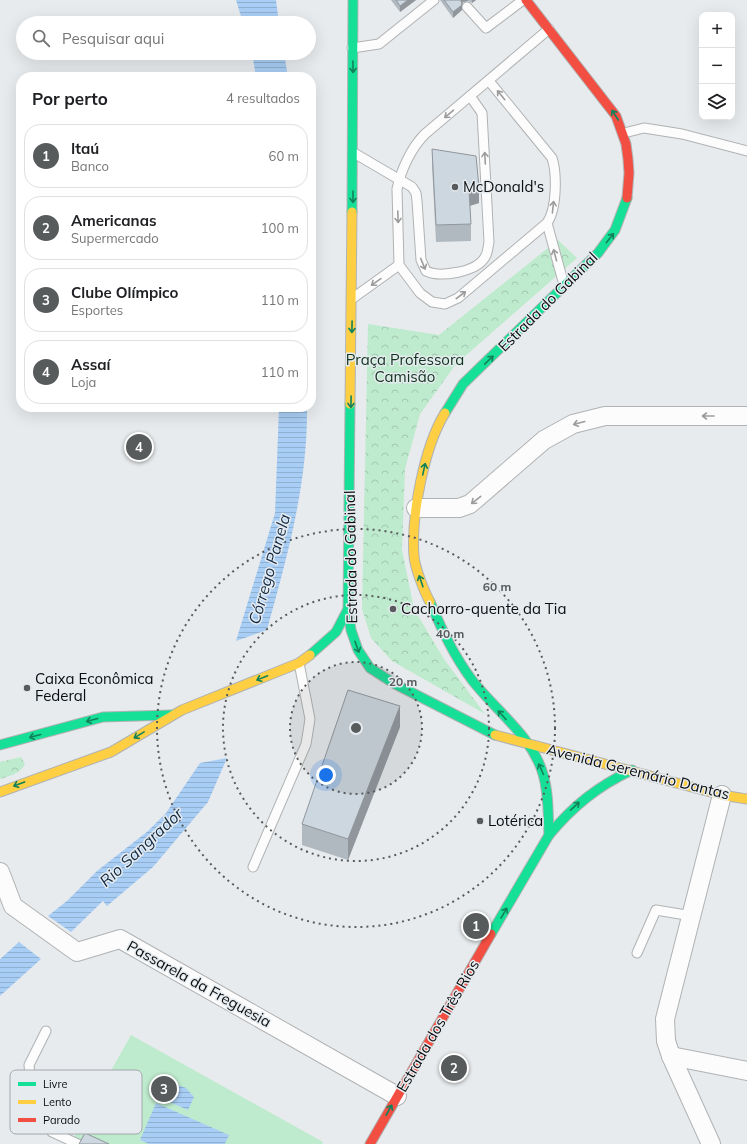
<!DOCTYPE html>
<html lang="pt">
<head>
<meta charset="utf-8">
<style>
  body { margin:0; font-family:Mulish,sans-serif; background:#f6f6f6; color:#202124 }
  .controls { position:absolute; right:12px; top:12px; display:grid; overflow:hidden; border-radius:8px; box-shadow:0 4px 16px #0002 }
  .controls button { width:36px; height:36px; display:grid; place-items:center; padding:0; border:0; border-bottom:1px solid #e0e0e0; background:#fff; color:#202124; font:20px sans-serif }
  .you { position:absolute; left:326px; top:775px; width:14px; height:14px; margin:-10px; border:3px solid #fff; border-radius:50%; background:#1a73e8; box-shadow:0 0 0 6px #1a73e833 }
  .badge { display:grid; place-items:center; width:26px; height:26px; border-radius:50%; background:#585b5c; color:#fff; font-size:13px; font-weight:700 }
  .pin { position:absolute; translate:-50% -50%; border:2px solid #fff; box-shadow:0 1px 4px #0006 }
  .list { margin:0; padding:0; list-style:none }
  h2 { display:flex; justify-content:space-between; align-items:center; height:52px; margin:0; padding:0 16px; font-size:17px }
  h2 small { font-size:13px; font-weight:400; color:#757577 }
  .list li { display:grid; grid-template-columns:26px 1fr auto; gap:12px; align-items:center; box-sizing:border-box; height:64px; margin:0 8px 8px; padding:0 8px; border:1px solid #e0e0e0; border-radius:16px }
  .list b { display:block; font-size:15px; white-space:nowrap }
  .list p { margin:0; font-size:13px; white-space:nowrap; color:#757577 }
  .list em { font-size:13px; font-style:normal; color:#757577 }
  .icon { flex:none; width:22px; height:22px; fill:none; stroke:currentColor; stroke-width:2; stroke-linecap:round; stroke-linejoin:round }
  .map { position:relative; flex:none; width:747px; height:1144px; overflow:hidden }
  .search { position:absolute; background:#fff; box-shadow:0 4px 16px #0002; left:16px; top:16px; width:300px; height:44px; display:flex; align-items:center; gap:10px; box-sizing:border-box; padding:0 14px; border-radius:22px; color:#757577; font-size:15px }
  .panel { position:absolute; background:#fff; box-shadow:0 4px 16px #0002; left:16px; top:72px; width:300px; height:340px; border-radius:16px }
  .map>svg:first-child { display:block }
  .park { fill:url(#park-crowns) }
  .garden { fill:#beeacd }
  .water { fill:url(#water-rules) }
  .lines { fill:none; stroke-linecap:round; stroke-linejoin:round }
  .lane-casing { stroke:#b0b2b3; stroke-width:11 }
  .street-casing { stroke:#b0b2b3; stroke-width:20 }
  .fast-casing { stroke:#b0b2b3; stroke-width:11 }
  .slow-casing { stroke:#b0b2b3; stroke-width:11 }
  .jam-casing { stroke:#b0b2b3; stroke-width:11 }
  .lane { stroke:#fcfcfc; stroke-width:9 }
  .street { stroke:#fcfcfc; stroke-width:18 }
  .fast { stroke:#16e098; stroke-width:9 }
  .slow { stroke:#ffcf43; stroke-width:9 }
  .jam { stroke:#f24e42; stroke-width:9 }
  .wall { fill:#b0b9c0 }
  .shaded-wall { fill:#90969c }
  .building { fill:#cdd7df; stroke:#90969c }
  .oneway { stroke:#11815a }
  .oneway2 { stroke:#9c9c9d }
  .ring { fill:none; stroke:#585b5c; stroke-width:2; stroke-dasharray:2 4 }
  .poi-dot { fill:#585b5c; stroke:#e6ebef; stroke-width:1.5 }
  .labels { text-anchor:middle; stroke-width:3; stroke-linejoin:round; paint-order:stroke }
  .poi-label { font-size:15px; fill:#0b0d0e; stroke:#e6ebef; text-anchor:start }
  .street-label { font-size:15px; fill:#0b0d0e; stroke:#e6ebef }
  .park-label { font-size:15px; fill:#0f341d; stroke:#e6ebef }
  .water-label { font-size:16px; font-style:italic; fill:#102a45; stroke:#e6ebef }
  .key { fill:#e6ebef; stroke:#a4a8ac; stroke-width:1 }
  .key-label { font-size:11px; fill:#0b0d0e }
  .centre { fill:#585b5c; stroke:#e6ebef; stroke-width:2 }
  .ring-label { font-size:12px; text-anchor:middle; font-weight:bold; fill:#585b5c; stroke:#e6ebef; stroke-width:3; stroke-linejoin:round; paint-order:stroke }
</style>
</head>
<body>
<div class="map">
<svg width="747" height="1144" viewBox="0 0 747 1144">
  <defs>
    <pattern id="park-crowns" width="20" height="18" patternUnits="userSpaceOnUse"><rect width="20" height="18" fill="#beeacd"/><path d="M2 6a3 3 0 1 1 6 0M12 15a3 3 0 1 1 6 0" fill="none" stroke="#a2c8af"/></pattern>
    <pattern id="water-rules" width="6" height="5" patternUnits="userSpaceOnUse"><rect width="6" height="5" fill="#a9cef5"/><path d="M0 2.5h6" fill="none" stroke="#90b0d1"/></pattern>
  </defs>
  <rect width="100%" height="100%" fill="#e8ebed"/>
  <g class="park">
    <polygon points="558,240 577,258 456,364 420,414 405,469 402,550 414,609 444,659 485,714 392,661 371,638 362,609 368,324 439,335"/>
    <path d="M21 757 25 764C20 774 9 776 0 779V762Z"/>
  </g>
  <polygon class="garden" points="131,1035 323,1142 322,1144 70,1144"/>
  <g class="water">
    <polygon points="236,0 276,0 279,23 243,23"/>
    <polygon points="252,53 284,53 288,77 256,77"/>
    <path d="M279 407H307C308 484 287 557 267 630L236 641 275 513Z"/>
    <polygon points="227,758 208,802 153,867 107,906 103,901 71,932 48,916 68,900 97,871 148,831 166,813 200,763"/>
    <polygon points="19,942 41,959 0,996 0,959"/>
    <polygon points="167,1081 186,1088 194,1097 188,1110 160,1098"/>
    <polygon points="156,1103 229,1135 225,1144 149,1144 140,1140"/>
  </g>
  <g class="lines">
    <g class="lane-casing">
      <g id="lane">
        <polyline points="467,7 486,28 523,0"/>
        <polyline points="352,48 379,44 434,0"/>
        <path d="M489 81 552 158C557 173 557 209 547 223L458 298 445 304 432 302 420 293 399 265 397 189C401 170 411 148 425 134L549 29"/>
        <polyline points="624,133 644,128 682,134 747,151"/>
        <path d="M354 153 412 187 416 193 417 201 421 260 426 271C440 278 477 272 485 257 488 253 488 246 489 242L482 113 470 96"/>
        <polyline points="547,223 564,285"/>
        <polyline points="353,298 399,265"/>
        <polyline points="253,867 306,744 310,719 299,663"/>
        <polyline points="637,953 656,910 692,916"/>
        <polyline points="46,1031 29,1065 33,1108 52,1132 78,1144"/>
      </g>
    </g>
    <g class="street-casing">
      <g id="street">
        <polyline points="416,508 459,508 470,504 544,440 573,424 605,416 747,416"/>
        <polyline points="0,872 13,906 77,952 120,939 397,1096"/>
        <polyline points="671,1056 747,1071"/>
        <polyline points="711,1144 671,1056 666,1041 665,1019 722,795"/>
      </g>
    </g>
    <g class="fast-casing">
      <g id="fast">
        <polyline points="352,212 353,0"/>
        <polyline points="350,404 348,609 351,630 358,650 370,668 395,684 495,735"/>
        <polyline points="445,413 463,384 598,253 615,230 627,198"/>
        <path d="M430 602C442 630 454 656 472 680 496 711 532 736 543 774 549 794 548 815 549 835"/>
        <polyline points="310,655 336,632 348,609"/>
        <polyline points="0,745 103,717 172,715"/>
        <path d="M491 934 549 835C573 806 598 786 632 770"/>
      </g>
    </g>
    <g class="slow-casing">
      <g id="slow">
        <polyline points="350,404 352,212"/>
        <path d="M430 602C424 591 415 568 414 556 411 516 424 447 445 413"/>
        <polyline points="495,735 722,795 747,799"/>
        <polyline points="0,792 111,752 182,710 299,663 310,655"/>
      </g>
    </g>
    <g class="jam-casing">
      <g id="jam">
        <polyline points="526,0 616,116 626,144 628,159 629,173 627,198"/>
        <polyline points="370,1144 491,934"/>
      </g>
    </g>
    <use href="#lane" class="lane"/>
    <use href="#street" class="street"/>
    <use href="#fast" class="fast"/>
    <use href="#slow" class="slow"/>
    <use href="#jam" class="jam"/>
  </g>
  <g class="wall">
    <polygon points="391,0 416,0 400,12"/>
    <polygon points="440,0 476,0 472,3 468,1 463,2 462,4 462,10 453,18"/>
    <polygon points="432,149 479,203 470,206 471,224 471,241 436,242 432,165"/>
    <polygon points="400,727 348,860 302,845 302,824"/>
  </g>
  <g class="shaded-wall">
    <polygon points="408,0 416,0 400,12 400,6"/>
    <polygon points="461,0 468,0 468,1 463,2 462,5 462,10 453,18 453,12"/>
    <polygon points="472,0 476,0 472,3"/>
    <polygon points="479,187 479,203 469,206 469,190"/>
    <polygon points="400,706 400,727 348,860 348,839"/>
  </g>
  <g class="building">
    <polygon points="396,0 408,0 400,6"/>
    <polygon points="444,0 461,0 462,5 453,12"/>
    <polygon points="432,149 476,156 479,187 469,190 471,224 436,225"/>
    <polygon points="348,690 400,706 348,839 302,824"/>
    <polygon points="85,1133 109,1144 79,1144"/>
  </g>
  <defs><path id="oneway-shaft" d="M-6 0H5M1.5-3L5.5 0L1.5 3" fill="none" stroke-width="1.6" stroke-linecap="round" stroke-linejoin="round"/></defs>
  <g class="oneway">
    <use href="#oneway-shaft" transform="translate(353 67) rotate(89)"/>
    <use href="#oneway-shaft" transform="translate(615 115) rotate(-123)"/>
    <use href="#oneway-shaft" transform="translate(353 197) rotate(90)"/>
    <use href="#oneway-shaft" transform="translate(610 238) rotate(-52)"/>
    <use href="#oneway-shaft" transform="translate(352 327) rotate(91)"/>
    <use href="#oneway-shaft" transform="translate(489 360) rotate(-44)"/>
    <use href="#oneway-shaft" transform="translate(351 402) rotate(91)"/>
    <use href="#oneway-shaft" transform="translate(424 469) rotate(-78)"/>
    <use href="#oneway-shaft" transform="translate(421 581) rotate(-109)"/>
    <use href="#oneway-shaft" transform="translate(357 647) rotate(70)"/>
    <use href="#oneway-shaft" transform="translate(262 678) rotate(158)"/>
    <use href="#oneway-shaft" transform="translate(502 715) rotate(-132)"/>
    <use href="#oneway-shaft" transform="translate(92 720) rotate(165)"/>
    <use href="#oneway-shaft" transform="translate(139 735) rotate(149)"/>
    <use href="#oneway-shaft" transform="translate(35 736) rotate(165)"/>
    <use href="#oneway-shaft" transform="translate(541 769) rotate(-114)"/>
    <use href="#oneway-shaft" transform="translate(19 784) rotate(160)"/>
    <use href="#oneway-shaft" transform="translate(575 806) rotate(-43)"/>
    <use href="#oneway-shaft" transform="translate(504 913) rotate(-60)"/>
    <use href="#oneway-shaft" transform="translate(389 1110) rotate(-61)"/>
  </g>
  <g class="oneway2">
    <use href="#oneway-shaft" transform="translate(501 95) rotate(-129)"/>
    <use href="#oneway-shaft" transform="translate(449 114) rotate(140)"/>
    <use href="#oneway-shaft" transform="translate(485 158) rotate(-93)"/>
    <use href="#oneway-shaft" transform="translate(553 207) rotate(-84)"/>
    <use href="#oneway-shaft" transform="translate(398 217) rotate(88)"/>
    <use href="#oneway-shaft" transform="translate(555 255) rotate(-105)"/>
    <use href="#oneway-shaft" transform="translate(423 264) rotate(68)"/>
    <use href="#oneway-shaft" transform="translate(376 282) rotate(145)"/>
    <use href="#oneway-shaft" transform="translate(461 295) rotate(-37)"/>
    <use href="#oneway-shaft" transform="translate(708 416) rotate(-180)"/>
    <use href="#oneway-shaft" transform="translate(579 423) rotate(165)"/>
    <use href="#oneway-shaft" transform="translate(476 500) rotate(142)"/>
  </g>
  <circle cx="356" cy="728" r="66" fill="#585b5c" fill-opacity=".12"/>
  <g class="ring">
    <circle cx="356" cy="728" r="66"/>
    <circle cx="356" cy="728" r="133"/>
    <circle cx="356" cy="728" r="199"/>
  </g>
  <g class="poi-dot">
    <circle cx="455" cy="187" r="4"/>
    <circle cx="393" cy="609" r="4"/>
    <circle cx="27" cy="688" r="4"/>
    <circle cx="480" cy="821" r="4"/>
  </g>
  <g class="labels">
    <g class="poi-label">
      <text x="463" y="192">McDonald's</text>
      <text x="401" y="614">Cachorro-quente da Tia</text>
      <text x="35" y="684">Caixa Econômica<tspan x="35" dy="17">Federal</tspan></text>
      <text x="488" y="826">Lotérica</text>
    </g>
    <g class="street-label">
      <text transform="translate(548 302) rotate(-45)" y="5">Estrada do Gabinal</text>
      <text transform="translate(351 557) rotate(-91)" y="5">Estrada do Gabinal</text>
      <text transform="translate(638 772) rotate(14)" y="5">Avenida Geremário Dantas</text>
      <text transform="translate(199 984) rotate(29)" y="5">Passarela da Freguesia</text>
      <text transform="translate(438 1026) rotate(-60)" y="5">Estrada dos Três Rios</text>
    </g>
    <g class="park-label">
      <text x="405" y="365">Praça Professora<tspan x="405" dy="17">Camisão</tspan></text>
    </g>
    <g class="water-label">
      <text transform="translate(269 569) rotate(-74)" y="6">Córrego Panela</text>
      <text transform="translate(141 847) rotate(-43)" y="6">Rio Sangrador</text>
    </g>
  </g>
  <rect x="10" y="1070" width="132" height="64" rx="6" class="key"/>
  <rect x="18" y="1082" width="18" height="4" fill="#16e098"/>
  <rect x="18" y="1100" width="18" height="4" fill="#ffcf43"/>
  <rect x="18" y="1118" width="18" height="4" fill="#f24e42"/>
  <g class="key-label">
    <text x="43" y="1088">Livre</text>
    <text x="43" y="1106">Lento</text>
    <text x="43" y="1124">Parado</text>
  </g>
  <circle cx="356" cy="728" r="6" class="centre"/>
  <g class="ring-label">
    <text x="497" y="591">60 m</text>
    <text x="450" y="638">40 m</text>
    <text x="403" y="686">20 m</text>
  </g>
</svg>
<div class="controls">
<button>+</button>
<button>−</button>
<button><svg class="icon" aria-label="layers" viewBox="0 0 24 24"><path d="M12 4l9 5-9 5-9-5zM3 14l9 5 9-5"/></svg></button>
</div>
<div class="you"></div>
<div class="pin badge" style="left:476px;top:926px">1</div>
<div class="pin badge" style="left:454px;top:1068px">2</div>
<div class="pin badge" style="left:164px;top:1089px">3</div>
<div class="pin badge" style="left:139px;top:447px">4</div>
<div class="search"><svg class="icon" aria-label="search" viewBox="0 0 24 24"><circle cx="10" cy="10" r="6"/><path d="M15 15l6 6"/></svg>Pesquisar aqui</div>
<section class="panel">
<h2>Por perto<small>4 resultados</small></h2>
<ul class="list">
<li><span class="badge">1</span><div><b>Itaú</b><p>Banco</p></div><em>60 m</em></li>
<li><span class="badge">2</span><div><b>Americanas</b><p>Supermercado</p></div><em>100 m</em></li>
<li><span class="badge">3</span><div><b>Clube Olímpico</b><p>Esportes</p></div><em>110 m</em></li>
<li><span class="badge">4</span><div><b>Assaí</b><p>Loja</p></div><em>110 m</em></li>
</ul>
</section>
</div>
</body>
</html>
